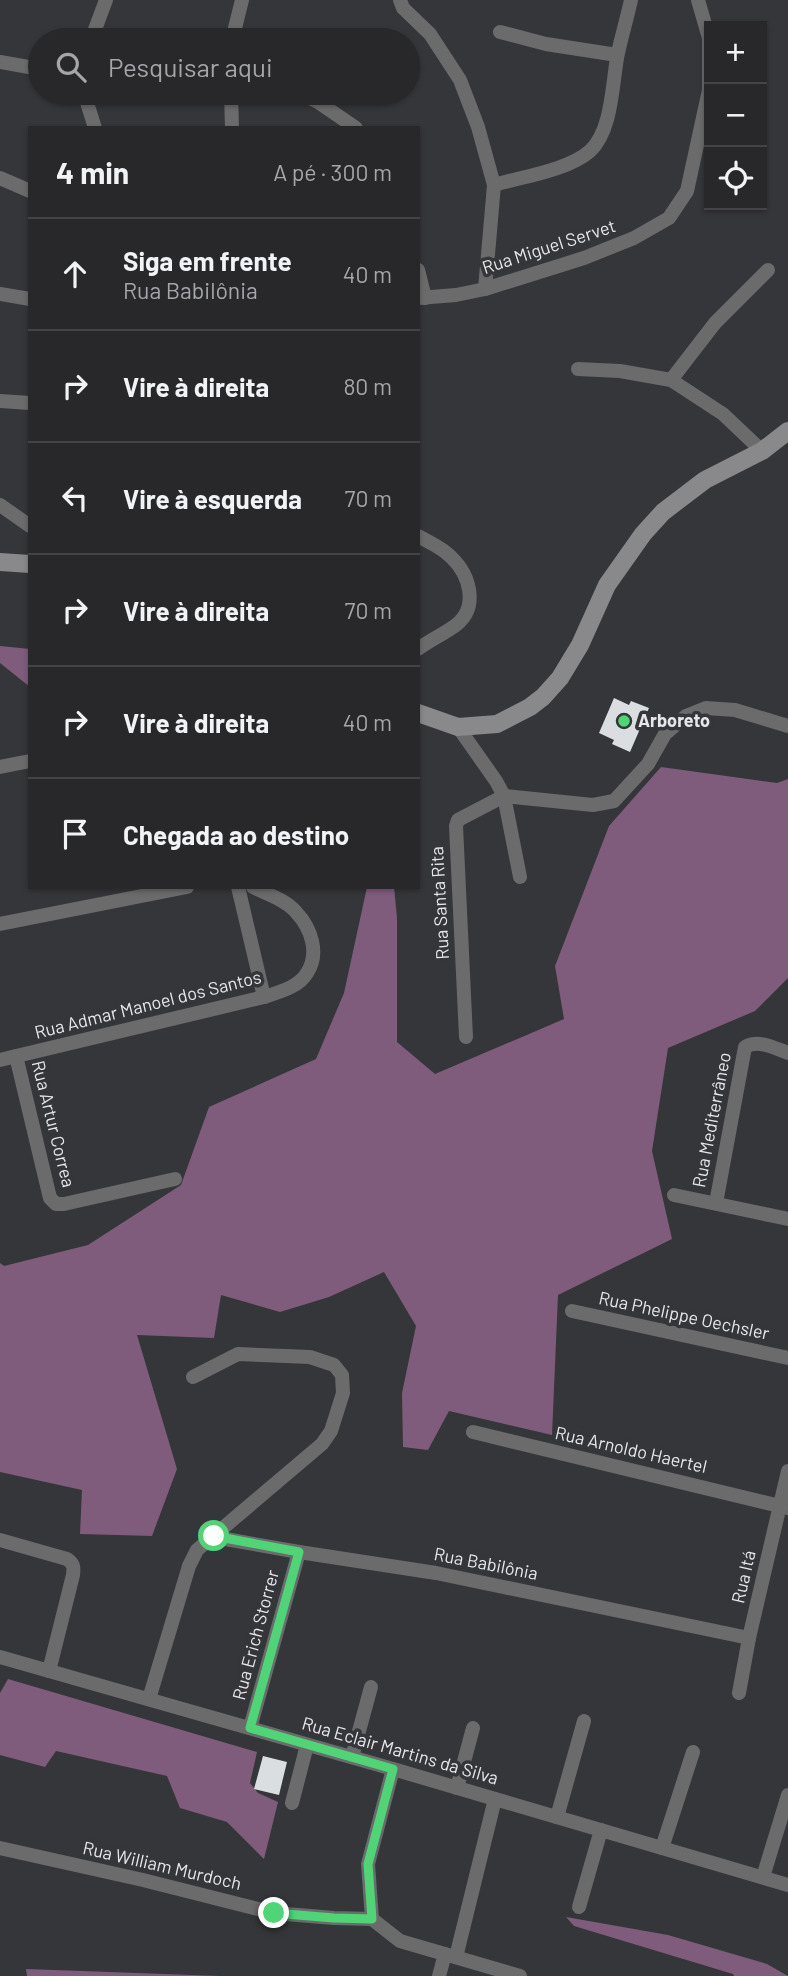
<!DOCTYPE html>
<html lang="pt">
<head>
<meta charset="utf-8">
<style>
  body { margin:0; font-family:Barlow,sans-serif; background:#303033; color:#f1f3f6 }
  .controls { position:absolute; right:21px; top:21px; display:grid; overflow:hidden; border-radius:0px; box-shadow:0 2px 5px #0004 }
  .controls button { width:63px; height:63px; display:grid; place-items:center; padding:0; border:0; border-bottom:2px solid #444447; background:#28282b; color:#f1f3f6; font:35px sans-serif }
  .stop { position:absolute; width:21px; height:21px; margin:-16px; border:5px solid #4ed676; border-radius:50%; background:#fff }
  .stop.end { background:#4ed676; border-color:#fff; box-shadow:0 2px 7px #0008 }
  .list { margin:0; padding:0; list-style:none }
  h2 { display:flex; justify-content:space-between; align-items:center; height:91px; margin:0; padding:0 28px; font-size:30px }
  h2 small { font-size:23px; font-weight:400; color:#a5a6a9 }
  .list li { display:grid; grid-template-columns:46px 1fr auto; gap:21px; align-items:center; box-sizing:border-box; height:112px; padding:0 28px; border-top:2px solid #444447 }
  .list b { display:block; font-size:26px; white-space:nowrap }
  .list p { margin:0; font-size:23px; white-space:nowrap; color:#a5a6a9 }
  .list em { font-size:23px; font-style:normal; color:#a5a6a9 }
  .icon { flex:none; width:38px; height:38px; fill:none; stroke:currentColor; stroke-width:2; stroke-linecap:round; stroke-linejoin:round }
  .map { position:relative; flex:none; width:788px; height:1976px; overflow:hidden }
  .search { position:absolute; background:#28282b; box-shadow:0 2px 5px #0004; left:28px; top:28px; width:392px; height:77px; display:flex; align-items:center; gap:18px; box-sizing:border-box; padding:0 24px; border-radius:38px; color:#a5a6a9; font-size:26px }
  .panel { position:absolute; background:#28282b; box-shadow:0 2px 5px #0004; left:28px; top:126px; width:392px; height:763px; border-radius:0px }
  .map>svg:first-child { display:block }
  .forest { fill:#7f5c7c }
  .building { fill:#dbdee1 }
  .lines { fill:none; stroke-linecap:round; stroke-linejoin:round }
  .street { stroke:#6b6b6c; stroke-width:14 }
  .secondary { stroke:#89888a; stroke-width:18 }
  .route { stroke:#4ed676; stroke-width:9 }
  .poi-dot { fill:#4ed676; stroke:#353639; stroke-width:2.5 }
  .labels { text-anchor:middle; stroke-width:7; stroke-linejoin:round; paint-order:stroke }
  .street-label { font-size:18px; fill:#e7e7ea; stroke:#353639 }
  .poi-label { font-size:18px; font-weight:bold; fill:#e7e7ea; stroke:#353639; text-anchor:start }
</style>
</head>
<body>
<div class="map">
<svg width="788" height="1976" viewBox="0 0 788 1976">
  <rect width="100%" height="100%" fill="#353639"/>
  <g class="forest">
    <polygon points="0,646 30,649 30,687 0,663"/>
    <polygon points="661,767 777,783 788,779 788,978 755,1011 668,1048 652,1151 672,1239 558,1295 552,1435 449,1411 428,1450 403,1447 402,1393 416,1326 384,1272 329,1297 280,1312 221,1295 214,1338 137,1335 177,1469 152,1536 80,1534 82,1490 0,1472 0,1263 4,1266 88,1245 181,1185 209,1107 316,1059 344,993 367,887 394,887 397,918 397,1042 435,1074 564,1019 555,966 609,826"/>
    <polygon points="8,1679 257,1752 250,1783 258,1793 278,1802 264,1859 227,1822 180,1808 167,1776 56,1751 45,1767 0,1755 0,1693"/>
    <polygon points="566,1917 668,1935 767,1964 788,1976 734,1976 733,1974 574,1926"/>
    <polygon points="26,1969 220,1976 27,1976"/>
  </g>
  <g class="building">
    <polygon points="614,698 629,705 631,701 649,708 630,752 612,744 614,740 599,733"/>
    <polygon points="263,1756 287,1762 279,1795 254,1789"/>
  </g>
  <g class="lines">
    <g class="street">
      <polyline points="400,0 403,8 430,34 460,80 478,127 494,185 485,289"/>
      <polyline points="500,32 546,44 617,55"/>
      <polyline points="91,40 106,0"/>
      <polyline points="232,40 242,0"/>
      <polyline points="0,62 40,69"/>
      <polyline points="84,93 95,128"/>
      <polyline points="231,93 232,128"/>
      <polyline points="300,93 318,102 356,128"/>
      <polyline points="0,178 30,191"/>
      <path d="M494 185C521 177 569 170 590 151 613 130 612 81 618 53 622 35 627 18 631 0"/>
      <polyline points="418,270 425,298"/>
      <polyline points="0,294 30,299"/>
      <polyline points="418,298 456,295 485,289 584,258 634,238 669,218 687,191 709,90 709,38 698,0"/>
      <polyline points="578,369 620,371 671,380 723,414 762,451"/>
      <polyline points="671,380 715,323 768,270"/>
      <polyline points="0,401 30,403"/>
      <polyline points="0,505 30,526"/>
      <path d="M418 536C429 542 443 548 451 557 470 575 479 607 456 625 444 634 430 640 418 649"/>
      <polyline points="458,727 496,781 504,796 520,877"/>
      <polyline points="0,767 30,761"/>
      <polyline points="238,887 264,997"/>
      <polyline points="0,924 187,887"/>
      <polyline points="466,1037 456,826 458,820 504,796 593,805 614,801 648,764 665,734 686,716 706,708 735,710 788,726"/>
      <polyline points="16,1056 50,1198 56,1204 64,1204 175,1179"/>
      <path d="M0 1060 264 997C279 992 299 987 307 973 320 953 311 928 296 912 286 900 267 894 253 887"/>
      <polyline points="674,1195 788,1219"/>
      <path d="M716 1203 745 1047C759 1039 774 1048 788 1053"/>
      <polyline points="572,1311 788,1358"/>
      <polyline points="473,1432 788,1508"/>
      <polyline points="214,1537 299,1552 436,1573 749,1638"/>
      <path d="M0 1540 67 1559C74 1564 74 1567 73 1575L49 1671"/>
      <polyline points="0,1657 393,1769 788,1885"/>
      <polyline points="739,1693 749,1638 788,1471"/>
      <polyline points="149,1699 189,1566 197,1550 322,1444 331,1431 343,1393 342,1375 334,1365 310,1357 238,1354 193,1377"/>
      <polyline points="250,1728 299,1552"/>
      <polyline points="352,1757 371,1687"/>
      <polyline points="457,1788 473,1728"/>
      <polyline points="292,1803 307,1745"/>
      <polyline points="557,1817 584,1721"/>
      <polyline points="0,1848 143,1880 274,1913 334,1918 372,1919"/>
      <polyline points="662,1848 693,1752"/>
      <polyline points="763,1877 788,1795"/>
      <polyline points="579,1907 601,1830"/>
      <polyline points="372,1919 400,1941 520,1976"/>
      <polyline points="372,1919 368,1864 393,1769"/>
      <polyline points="456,1957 495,1799"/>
      <polyline points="439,1976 445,1954"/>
    </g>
    <g class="secondary">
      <polyline points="0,562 30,564"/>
      <polyline points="418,713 458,727 497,724 530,707 543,697 560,678 580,645 607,585 643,534 663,512 705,480 762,451 788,431"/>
    </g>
  </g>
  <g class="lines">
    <polyline class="route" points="214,1536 299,1552 250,1728 393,1769 368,1864 372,1919 334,1918 274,1913"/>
  </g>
  <circle class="poi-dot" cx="624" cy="721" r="7"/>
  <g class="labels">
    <g class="street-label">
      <text transform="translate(549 247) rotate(-18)" y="6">Rua Miguel Servet</text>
      <text transform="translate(440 903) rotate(-93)" y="6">Rua Santa Rita</text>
      <text transform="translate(148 1005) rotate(-14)" y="6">Rua Admar Manoel dos Santos</text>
      <text transform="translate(712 1120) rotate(-79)" y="6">Rua Mediterrâneo</text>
      <text transform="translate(53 1124) rotate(76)" y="6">Rua Artur Correa</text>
      <text transform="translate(684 1316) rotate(12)" y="6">Rua Phelippe Oechsler</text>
      <text transform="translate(631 1450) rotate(13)" y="6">Rua Arnoldo Haertel</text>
      <text transform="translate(486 1564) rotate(11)" y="6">Rua Babilônia</text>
      <text transform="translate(744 1577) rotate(-77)" y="6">Rua Itá</text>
      <text transform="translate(256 1635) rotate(-75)" y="6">Rua Erich Storrer</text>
      <text transform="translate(400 1751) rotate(16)" y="6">Rua Eclair Martins da Silva</text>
      <text transform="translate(162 1866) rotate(13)" y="6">Rua William Murdoch</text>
    </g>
    <g class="poi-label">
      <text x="638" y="727">Arboreto</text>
    </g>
  </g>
</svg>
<div class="controls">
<button>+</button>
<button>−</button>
<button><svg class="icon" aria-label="locate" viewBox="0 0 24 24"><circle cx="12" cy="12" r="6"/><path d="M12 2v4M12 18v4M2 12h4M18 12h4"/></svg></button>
</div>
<div class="stop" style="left:214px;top:1536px"></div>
<div class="stop end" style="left:274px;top:1913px"></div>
<div class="search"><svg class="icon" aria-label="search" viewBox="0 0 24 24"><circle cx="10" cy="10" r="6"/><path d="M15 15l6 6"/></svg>Pesquisar aqui</div>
<section class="panel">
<h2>4 min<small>A pé · 300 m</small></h2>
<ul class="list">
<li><svg class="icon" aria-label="ahead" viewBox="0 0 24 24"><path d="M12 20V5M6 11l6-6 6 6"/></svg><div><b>Siga em frente</b><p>Rua Babilônia</p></div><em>40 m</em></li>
<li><svg class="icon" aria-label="right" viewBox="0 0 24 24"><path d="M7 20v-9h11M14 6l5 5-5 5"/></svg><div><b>Vire à direita</b></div><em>80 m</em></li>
<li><svg class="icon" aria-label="left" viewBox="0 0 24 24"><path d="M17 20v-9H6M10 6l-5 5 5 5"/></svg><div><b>Vire à esquerda</b></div><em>70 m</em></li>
<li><svg class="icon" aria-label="right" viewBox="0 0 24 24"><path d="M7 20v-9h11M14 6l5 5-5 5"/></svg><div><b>Vire à direita</b></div><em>70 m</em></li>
<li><svg class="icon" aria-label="right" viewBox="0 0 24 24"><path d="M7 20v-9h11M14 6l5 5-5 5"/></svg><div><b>Vire à direita</b></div><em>40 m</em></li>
<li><svg class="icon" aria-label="arrive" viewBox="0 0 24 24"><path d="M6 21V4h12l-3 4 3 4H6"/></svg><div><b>Chegada ao destino</b></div></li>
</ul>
</section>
</div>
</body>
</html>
